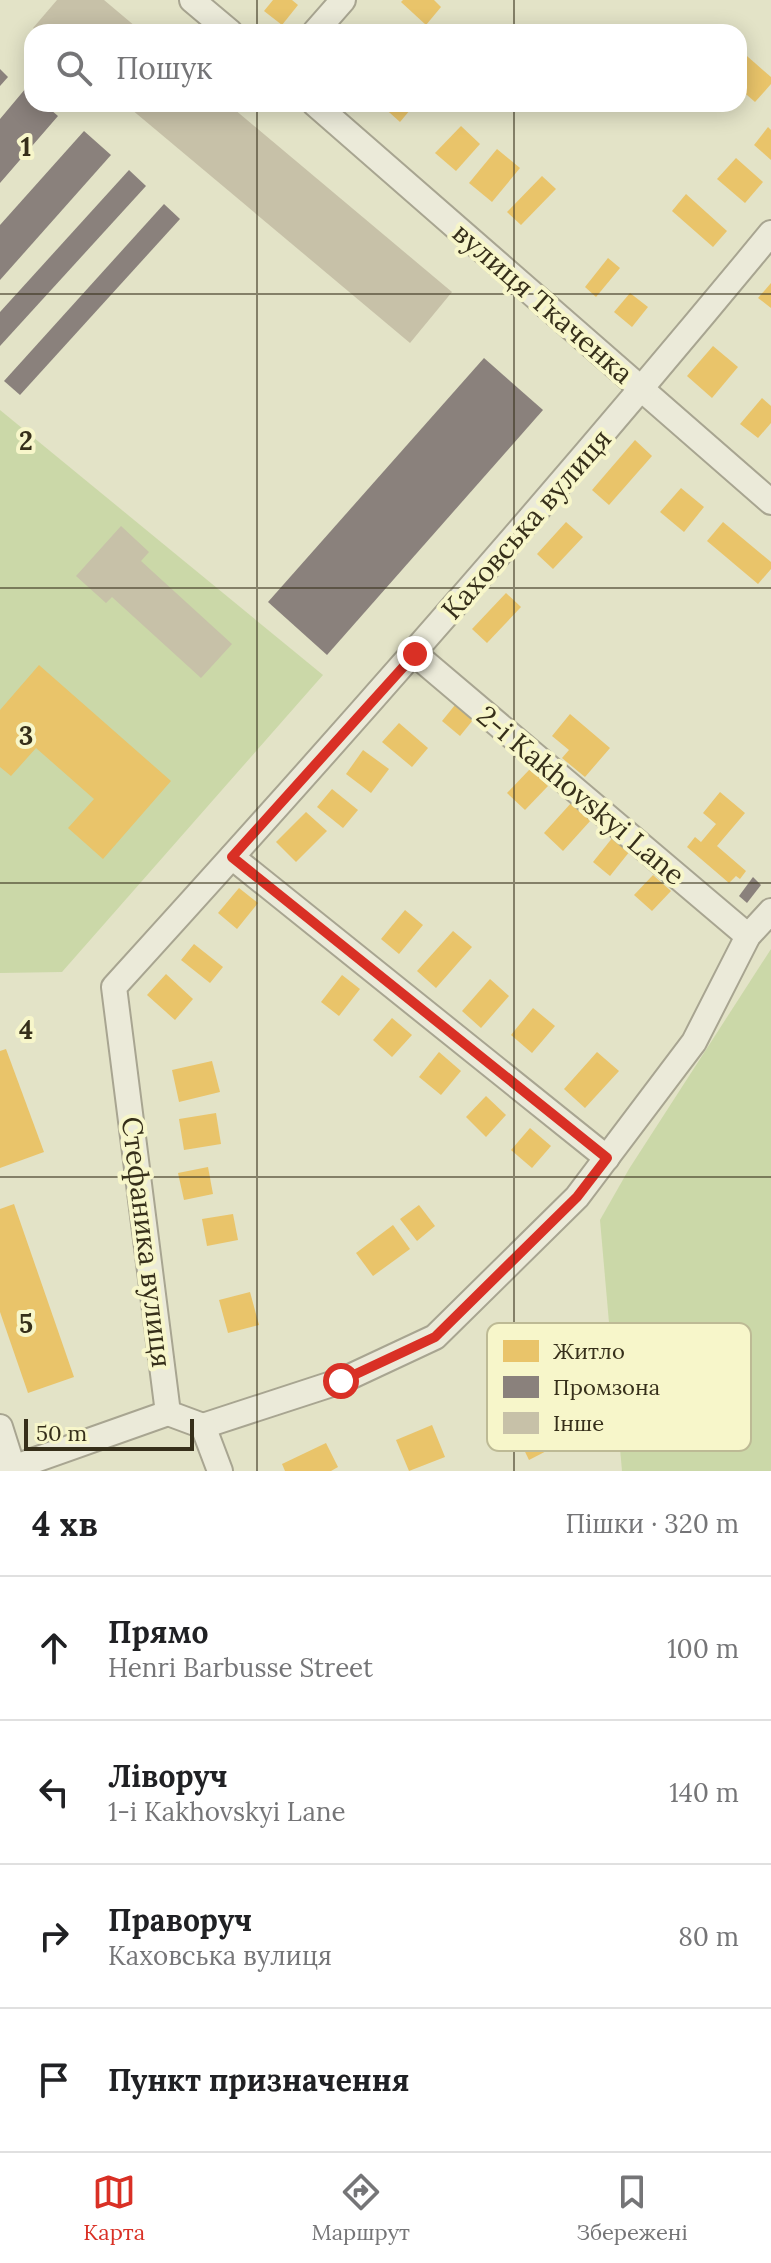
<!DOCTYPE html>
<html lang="uk">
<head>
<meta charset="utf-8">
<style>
  body { margin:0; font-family:Lora,serif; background:#f2f2f2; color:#202124 }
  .scale { position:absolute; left:24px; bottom:20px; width:170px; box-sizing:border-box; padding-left:8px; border:4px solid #362f1a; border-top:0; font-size:22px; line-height:28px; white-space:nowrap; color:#362f1a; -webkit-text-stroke:6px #f7f6ca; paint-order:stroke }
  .stop { position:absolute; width:24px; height:24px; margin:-18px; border:6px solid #d93025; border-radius:50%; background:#fff }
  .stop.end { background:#d93025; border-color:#fff; box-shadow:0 2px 8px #0008 }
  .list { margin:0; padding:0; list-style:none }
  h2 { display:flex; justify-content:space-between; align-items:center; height:104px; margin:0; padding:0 32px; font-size:34px }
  h2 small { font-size:26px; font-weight:400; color:#757577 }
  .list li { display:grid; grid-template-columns:52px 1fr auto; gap:24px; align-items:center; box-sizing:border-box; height:144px; padding:0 32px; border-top:2px solid #e0e0e0 }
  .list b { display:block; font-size:30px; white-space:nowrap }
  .list p { margin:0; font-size:26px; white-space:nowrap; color:#757577 }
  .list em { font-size:26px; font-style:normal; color:#757577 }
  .icon { flex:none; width:44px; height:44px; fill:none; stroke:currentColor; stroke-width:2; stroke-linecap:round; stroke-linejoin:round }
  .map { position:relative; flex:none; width:771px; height:1471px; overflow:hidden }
  .search { position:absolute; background:#fff; box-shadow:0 4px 20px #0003; left:24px; right:24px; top:24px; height:88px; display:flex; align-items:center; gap:20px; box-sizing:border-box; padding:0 28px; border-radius:24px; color:#757577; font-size:30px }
  .sheet { height:680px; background:#fff }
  nav { display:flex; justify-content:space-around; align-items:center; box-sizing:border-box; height:112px; border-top:2px solid #e0e0e0; background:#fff; font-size:22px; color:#757577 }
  nav a { display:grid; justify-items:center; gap:4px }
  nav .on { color:#d93025 }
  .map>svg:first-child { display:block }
  .green { fill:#cbd8a8 }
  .homes { fill:#e9c46a }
  .industry { fill:#8a817c }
  .building { fill:#c7c1a8 }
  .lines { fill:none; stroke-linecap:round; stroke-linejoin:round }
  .minor-casing { stroke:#a8a591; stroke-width:28 }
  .minor { stroke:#ebead9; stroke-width:24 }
  .route { stroke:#d93025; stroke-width:10 }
  .grid { fill:none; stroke:#362f1a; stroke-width:2; stroke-opacity:0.55 }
  .labels { text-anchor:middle; stroke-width:8; stroke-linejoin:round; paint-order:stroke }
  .street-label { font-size:28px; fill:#362f1a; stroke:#f7f6ca }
  .key { fill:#f7f6ca; stroke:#bdba95; stroke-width:2 }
  .key-label { font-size:22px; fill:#362f1a }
  .grid-label { font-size:26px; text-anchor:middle; font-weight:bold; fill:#362f1a; stroke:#f7f6ca; stroke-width:8; stroke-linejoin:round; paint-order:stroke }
</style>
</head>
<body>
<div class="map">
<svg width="771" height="1471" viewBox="0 0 771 1471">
  <rect width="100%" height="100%" fill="#e3e3c7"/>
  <g class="green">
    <polygon points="0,410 323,675 62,972 0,973"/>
    <polygon points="771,949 771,1471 622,1471 600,1220 629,1169"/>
  </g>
  <g class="homes">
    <polygon points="273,0 292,0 298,5 282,25 264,11"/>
    <polygon points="403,0 434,0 441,7 426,25 401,2"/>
    <polygon points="739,49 771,77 771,84 755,102 739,88"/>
    <polygon points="380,104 415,104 400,122"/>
    <polygon points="461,126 480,144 456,171 435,153"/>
    <polygon points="768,127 771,130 771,160 754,145"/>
    <polygon points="497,149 520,168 492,202 469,183"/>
    <polygon points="736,158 763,182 745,203 717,179"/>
    <polygon points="542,176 556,189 521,225 507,212"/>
    <polygon points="686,194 727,231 713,247 672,211"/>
    <polygon points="608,258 620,268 596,297 585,287"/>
    <polygon points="771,283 771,308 758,298"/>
    <polygon points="630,293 648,307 632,327 614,312"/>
    <polygon points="713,346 738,367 712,398 687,376"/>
    <polygon points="762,398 771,406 771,423 758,438 740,424"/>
    <polygon points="635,440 652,456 609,505 592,490"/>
    <polygon points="681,488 704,507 684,532 660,512"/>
    <polygon points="566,522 583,537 553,569 537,554"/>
    <polygon points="723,522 771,562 771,569 758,584 707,541"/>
    <polygon points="506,593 521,607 487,643 472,629"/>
    <polygon points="39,665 171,781 103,859 68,828 94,799 36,748 11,776 0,767 0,710"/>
    <polygon points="455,705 473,720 460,736 442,721"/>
    <polygon points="570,714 610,748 585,777 562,758 569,750 552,736"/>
    <polygon points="399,723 428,748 412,767 382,742"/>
    <polygon points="363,750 389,769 371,793 346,774"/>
    <polygon points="530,769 548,786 525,810 507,793"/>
    <polygon points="332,789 358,810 343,828 317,807"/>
    <polygon points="720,792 745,813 717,846 746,871 740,879 736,876 729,883 687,847 695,837 701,842 716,824 703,813"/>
    <polygon points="572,802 591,820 563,851 544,833"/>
    <polygon points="306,812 327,831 296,862 276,842"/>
    <polygon points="613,837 630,851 610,876 593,862"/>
    <polygon points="653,875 671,891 652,911 634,895"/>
    <polygon points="239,888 258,903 237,929 218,913"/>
    <polygon points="405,910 423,925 399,954 381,939"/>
    <polygon points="453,931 472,947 436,988 417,971"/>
    <polygon points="194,944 223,967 210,983 181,960"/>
    <polygon points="166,974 193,999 175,1020 147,995"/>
    <polygon points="342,975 360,989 339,1016 321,1002"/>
    <polygon points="490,979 509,996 481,1028 462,1011"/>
    <polygon points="533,1008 555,1026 532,1053 511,1035"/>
    <polygon points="392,1018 412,1035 392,1057 373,1040"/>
    <polygon points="6,1049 44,1152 0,1168 0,1051"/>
    <polygon points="439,1052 461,1071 441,1095 419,1077"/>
    <polygon points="597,1052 619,1071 585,1108 564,1089"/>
    <polygon points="212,1061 220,1092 179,1102 172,1070"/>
    <polygon points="486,1096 506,1115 486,1137 466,1117"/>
    <polygon points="216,1113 221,1144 184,1150 179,1119"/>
    <polygon points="530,1128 551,1146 532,1168 511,1150"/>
    <polygon points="208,1167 213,1194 184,1200 178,1173"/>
    <polygon points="14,1204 74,1377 28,1393 0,1312 0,1209"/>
    <polygon points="419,1205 435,1226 417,1241 400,1219"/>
    <polygon points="233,1214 238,1240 207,1246 202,1219"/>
    <polygon points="393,1225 410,1249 373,1276 356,1253"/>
    <polygon points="250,1292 259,1325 228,1333 219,1300"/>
    <polygon points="540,1408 558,1445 529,1460 511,1423"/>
    <polygon points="432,1425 445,1457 409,1471 396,1440"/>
    <polygon points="326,1443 338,1467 331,1471 285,1471 282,1464"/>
  </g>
  <g class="industry">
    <polygon points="0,69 8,77 0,86"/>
    <polygon points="26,88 32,93 32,104 44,104 58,116 0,183 0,119"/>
    <polygon points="84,131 111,155 0,280 0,225"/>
    <polygon points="129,170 146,186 0,346 0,312"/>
    <polygon points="164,204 180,219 20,395 4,381"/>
    <polygon points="484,358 543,410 327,655 268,602"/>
    <polygon points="753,877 761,885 747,903 739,896"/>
  </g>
  <g class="building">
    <polygon points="57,0 104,0 142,32 38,32 33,28"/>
    <polygon points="125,104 228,104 452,292 410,343"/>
    <polygon points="121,526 149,552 141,561 232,644 201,678 112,597 106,603 76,576"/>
  </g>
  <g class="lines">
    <g class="minor-casing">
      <g id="minor">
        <polyline points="192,0 230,32"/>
        <polyline points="315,32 343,0"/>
        <polyline points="315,104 771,502"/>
        <polyline points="415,654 748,936"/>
        <polyline points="232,857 607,1158"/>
        <polyline points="203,1426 341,1381 435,1337 577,1197 694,1042 748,936 771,911"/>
        <polyline points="0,1427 13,1468"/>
        <polyline points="4,1471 168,1413"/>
        <path d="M220 1471 203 1426 168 1413 114 987C339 740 559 490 771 233"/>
      </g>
    </g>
    <use href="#minor" class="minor"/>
  </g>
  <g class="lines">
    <polyline class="route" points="341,1381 435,1337 577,1197 607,1158 232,857 415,654"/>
  </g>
  <path class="grid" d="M257 0V32M514 0V32M257 104V1471M514 104V1471M0 294H771M0 588H771M0 883H771M0 1177H771"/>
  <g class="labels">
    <g class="street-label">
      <text transform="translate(543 303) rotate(41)" y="10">вулиця Ткаченка</text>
      <text transform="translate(526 524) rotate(-49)" y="10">Каховська вулиця</text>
      <text transform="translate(581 795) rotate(40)" y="10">2-i Kakhovskyi Lane</text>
      <text transform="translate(147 1242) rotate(83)" y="10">Стефаника вулиця</text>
    </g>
  </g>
  <rect x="487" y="1323" width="264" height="128" rx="12" class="key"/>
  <rect x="503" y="1340" width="36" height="22" fill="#e9c46a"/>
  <rect x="503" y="1376" width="36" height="22" fill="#8a817c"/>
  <rect x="503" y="1412" width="36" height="22" fill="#c7c1a8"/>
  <g class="key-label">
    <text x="553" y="1359">Житло</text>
    <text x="553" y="1395">Промзона</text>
    <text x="553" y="1431">Інше</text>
  </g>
  <g class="grid-label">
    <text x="26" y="156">1</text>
    <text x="26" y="450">2</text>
    <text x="26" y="745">3</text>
    <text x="26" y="1039">4</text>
    <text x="26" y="1333">5</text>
  </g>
</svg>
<div class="scale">50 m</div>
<div class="stop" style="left:341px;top:1381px"></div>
<div class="stop end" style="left:415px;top:654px"></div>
<div class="search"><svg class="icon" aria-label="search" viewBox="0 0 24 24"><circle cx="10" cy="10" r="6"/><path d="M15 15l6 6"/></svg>Пошук</div>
</div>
<section class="sheet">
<h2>4 хв<small>Пішки · 320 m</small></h2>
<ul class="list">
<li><svg class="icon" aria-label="ahead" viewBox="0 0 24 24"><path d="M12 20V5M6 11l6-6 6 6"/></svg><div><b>Прямо</b><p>Henri Barbusse Street</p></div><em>100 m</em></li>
<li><svg class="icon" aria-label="left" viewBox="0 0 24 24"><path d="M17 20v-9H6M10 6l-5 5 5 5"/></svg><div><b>Ліворуч</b><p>1-i Kakhovskyi Lane</p></div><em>140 m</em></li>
<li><svg class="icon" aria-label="right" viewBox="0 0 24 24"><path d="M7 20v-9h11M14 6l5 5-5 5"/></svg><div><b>Праворуч</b><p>Каховська вулиця</p></div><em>80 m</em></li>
<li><svg class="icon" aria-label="arrive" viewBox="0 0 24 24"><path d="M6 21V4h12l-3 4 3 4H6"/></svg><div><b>Пункт призначення</b></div></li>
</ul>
</section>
<nav>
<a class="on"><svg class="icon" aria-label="map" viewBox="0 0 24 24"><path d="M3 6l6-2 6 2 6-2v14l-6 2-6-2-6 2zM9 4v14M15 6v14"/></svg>Карта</a>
<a><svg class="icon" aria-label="directions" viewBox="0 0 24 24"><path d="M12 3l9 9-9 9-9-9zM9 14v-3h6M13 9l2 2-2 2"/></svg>Маршрут</a>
<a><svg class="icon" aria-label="saved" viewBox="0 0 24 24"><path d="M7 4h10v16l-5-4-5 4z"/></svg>Збережені</a>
</nav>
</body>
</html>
